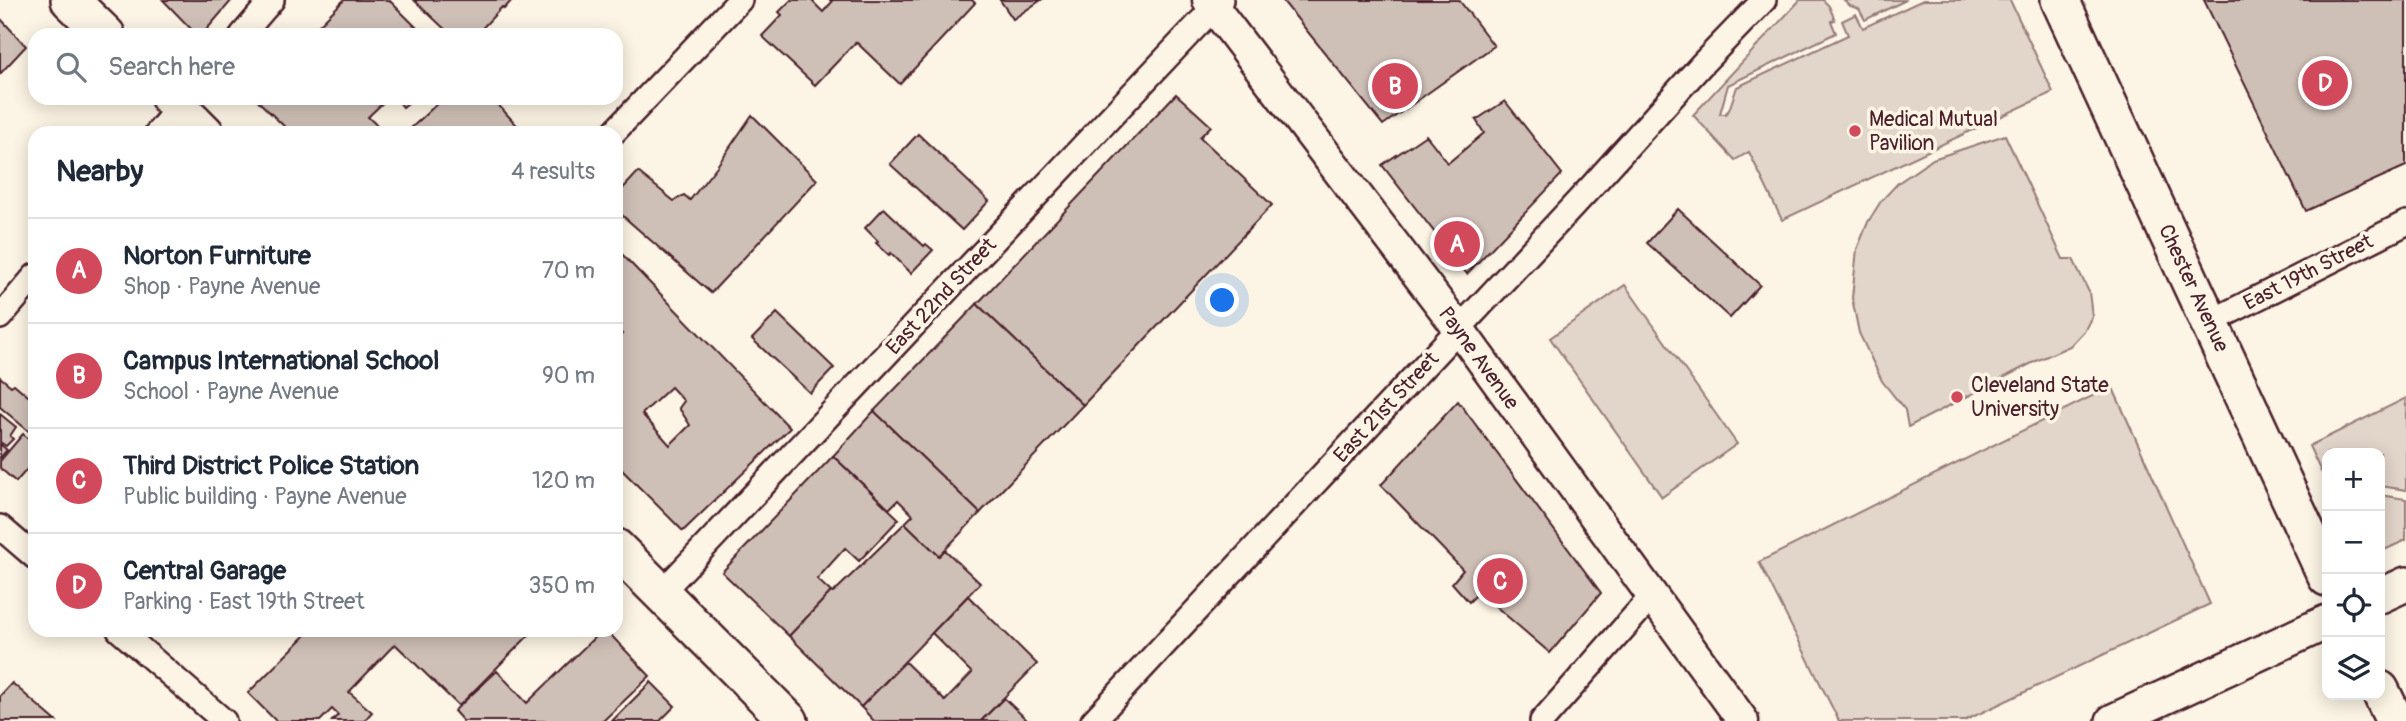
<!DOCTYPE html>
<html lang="en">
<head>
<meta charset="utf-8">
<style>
  body { margin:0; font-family:Pangolin,sans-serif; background:#f6f6f7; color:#1f2937 }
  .controls { position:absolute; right:21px; bottom:21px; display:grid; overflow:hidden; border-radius:14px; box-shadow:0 4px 18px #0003 }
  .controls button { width:63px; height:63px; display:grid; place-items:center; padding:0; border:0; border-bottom:2px solid #e0e1e3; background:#fff; color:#1f2937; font:35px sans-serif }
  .you { position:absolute; left:1223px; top:301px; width:24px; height:24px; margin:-18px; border:5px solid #fff; border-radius:50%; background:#1a73e8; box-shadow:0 0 0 10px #1a73e833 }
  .badge { display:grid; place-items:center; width:46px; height:46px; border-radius:50%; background:#d1495b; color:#fff; font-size:23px; font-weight:700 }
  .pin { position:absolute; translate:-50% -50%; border:4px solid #fff; box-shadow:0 2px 7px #0006 }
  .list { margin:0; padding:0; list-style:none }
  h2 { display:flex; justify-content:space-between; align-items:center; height:91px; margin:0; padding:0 28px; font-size:30px }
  h2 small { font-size:23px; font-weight:400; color:#747a83 }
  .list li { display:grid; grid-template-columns:46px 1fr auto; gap:21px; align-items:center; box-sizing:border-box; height:105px; padding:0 28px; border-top:2px solid #e0e1e3 }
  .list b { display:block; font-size:26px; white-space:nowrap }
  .list p { margin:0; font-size:23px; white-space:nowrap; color:#747a83 }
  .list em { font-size:23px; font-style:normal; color:#747a83 }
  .icon { flex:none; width:38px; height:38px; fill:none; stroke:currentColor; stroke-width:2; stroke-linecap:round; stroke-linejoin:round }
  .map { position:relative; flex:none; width:2406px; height:721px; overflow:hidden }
  .search { position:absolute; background:#fff; box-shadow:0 4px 18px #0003; left:28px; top:28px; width:595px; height:77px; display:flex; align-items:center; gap:18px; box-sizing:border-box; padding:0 24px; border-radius:21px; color:#747a83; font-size:26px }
  .panel { position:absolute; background:#fff; box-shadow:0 4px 18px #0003; left:28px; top:126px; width:595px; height:511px; border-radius:21px }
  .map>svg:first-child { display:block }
  .green { fill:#e2d5ca; stroke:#967a7a; stroke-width:2 }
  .building { fill:#cfc0b7; stroke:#4a1f2b; stroke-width:2; fill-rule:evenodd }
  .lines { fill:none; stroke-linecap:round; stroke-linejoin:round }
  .minor-casing { stroke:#4a1f2b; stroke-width:28 }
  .tertiary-casing { stroke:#4a1f2b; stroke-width:35 }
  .secondary-casing { stroke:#4a1f2b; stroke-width:38 }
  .primary-casing { stroke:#4a1f2b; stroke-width:42 }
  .minor { stroke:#fcf5e5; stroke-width:23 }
  .tertiary { stroke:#fcf5e5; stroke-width:30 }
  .secondary { stroke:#fcf5e5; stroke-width:33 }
  .primary { stroke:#fcf5e5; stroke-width:37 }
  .poi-dot { fill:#d1495b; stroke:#fcf5e5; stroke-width:2.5 }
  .labels { text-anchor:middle; stroke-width:7; stroke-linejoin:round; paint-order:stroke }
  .poi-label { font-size:21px; fill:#4a1f2b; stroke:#fcf5e5; text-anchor:start }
  .street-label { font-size:21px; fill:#4a1f2b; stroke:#fcf5e5 }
</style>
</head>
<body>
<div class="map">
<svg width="2406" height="721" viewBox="0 0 2406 721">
  <rect width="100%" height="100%" fill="#fcf5e5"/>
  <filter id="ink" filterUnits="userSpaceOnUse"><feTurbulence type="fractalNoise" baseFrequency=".0143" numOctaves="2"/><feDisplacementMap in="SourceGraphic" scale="14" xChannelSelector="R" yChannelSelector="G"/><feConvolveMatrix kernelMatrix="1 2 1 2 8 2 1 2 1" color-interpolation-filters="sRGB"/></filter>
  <g filter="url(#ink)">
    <g class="green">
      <polygon points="1800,0 1823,0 1829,6 1835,20 1831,21 1836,33 1728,85 1720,114 1725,114 1729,110 1737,87 1848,35 1842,21 1856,14 1863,28 1923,0 2010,0 2053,92 1782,220 1749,152 1735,160 1693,115"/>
      <polygon points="1844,0 1906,0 1865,20 1859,9 1850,6"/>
      <polygon points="2005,135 2063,259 2073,259 2089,292 2092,316 2085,330 2070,346 2036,361 1908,427 1905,410 1882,381 1859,333 1852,298 1857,249 1868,222 1881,201 1898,183 1933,159"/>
      <polygon points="1625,285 1737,444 1662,497 1550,338"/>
      <polygon points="2112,386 2210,604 1964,721 1839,721 1759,562"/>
      <polygon points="2406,398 2406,490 2380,486 2380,453 2327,453 2327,477 2321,472 2309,446"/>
      <polygon points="2380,495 2406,499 2406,540 2380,552"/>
    </g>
    <g class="building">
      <polygon points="163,0 232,0 202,35 197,35"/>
      <polygon points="344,0 389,0 424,35 309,35"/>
      <polygon points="414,0 512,0 504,9 502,7 476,35 451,35"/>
      <polygon points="791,0 811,0 823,12 832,2 830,0 972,0 975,3 900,84 856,42 815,85 762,36 782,15 779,12"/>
      <polygon points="1000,0 1041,0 1013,19"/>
      <polygon points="1282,0 1459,0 1494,46 1383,125"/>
      <polygon points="2204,0 2406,0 2406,166 2306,211"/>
      <polygon points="0,18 26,46 0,74"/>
      <polygon points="1176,94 1211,126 1200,137 1272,205 1083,405 977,304"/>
      <polygon points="255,98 388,98 368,117 385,133 291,133"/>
      <polygon points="396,98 414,98 403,107"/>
      <polygon points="443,98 492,98 524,133 406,133"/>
      <polygon points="1505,101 1562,174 1467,274 1382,165 1426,135 1448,163 1484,133 1476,120"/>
      <polygon points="752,115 817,180 711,293 616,210 616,196 638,172 674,201 684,195 690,200 717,166"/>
      <polygon points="918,134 989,201 962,230 890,164"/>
      <polygon points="884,208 924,246 926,244 933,250 911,273 891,253 889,255 876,243 878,241 865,228"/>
      <polygon points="1678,209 1760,285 1730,318 1647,243"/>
      <path d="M616 248 790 428 683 531 616 464V341L622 334 616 330ZM671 387 684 401 679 408 690 425 670 445 642 414Z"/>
      <polygon points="977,304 1083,405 980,513 874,411"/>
      <polygon points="777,313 834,368 810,393 752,339"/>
      <polygon points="0,377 11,386 14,384 35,402 35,431 32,434 0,407"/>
      <polygon points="1458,401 1601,593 1550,653 1479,592 1469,602 1452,583 1463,570 1381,485"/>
      <polygon points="874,411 980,513 939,556 905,523 913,515 898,500 889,509 833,456"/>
      <polygon points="0,414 16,427 10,436 13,439 6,446 0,442"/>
      <polygon points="23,434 35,444 35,460 16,482 0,468 0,461"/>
      <polygon points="0,444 7,450 0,458"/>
      <polygon points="833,456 899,519 859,561 845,548 817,579 831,592 789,636 722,572"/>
      <polygon points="905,523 939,556 945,550 980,583 861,707 789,636 831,592 833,593"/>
      <polygon points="968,596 1037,664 981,721 874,721 861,707 905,662 945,701 972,673 932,633"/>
      <polygon points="311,630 534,630 459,706 395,644 349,692 372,712 364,721 332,721 338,715 332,709 320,721 276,721 248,693"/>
      <polygon points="602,630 606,630 650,676 603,721 463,721 454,711 497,671 527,703"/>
      <polygon points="651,682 675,706 660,721 612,721"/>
      <polygon points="12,683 56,721 0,721 0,696"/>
      <polygon points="1004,698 1028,721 981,721"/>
    </g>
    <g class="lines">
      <g class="minor-casing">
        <g id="minor">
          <polyline points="242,35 272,0"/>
          <polyline points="157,133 186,98"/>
          <polyline points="613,133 740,0"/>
          <polyline points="0,317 35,276"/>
          <polyline points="2210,322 2406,223"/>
          <polyline points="0,527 35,557"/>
          <polyline points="661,593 1221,0"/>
          <polyline points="119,630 224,721"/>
          <polyline points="1093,721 1591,187 1703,63 1764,0"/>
          <polyline points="1542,721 1652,596"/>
        </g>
      </g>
      <g class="tertiary-casing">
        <polyline id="tertiary" points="1208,0 1459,329 1743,721"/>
      </g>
      <g class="secondary-casing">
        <g id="secondary">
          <polyline points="2380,596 2406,584"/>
          <polyline points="2113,721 2327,622"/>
        </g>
      </g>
      <g class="primary-casing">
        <g id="primary">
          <polyline points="70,0 106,35"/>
          <polyline points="2060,0 2327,577"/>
          <polyline points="170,98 205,133"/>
          <polyline points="616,548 789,721"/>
          <polyline points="2380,690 2395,721"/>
        </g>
      </g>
      <use href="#minor" class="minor"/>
      <use href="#tertiary" class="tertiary"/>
      <use href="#secondary" class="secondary"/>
      <use href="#primary" class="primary"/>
    </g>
  </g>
  <g class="poi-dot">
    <circle cx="1855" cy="131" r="7"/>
    <circle cx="1957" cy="397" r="7"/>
  </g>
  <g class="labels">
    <g class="poi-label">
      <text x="1869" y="126">Medical Mutual<tspan x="1869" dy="24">Pavilion</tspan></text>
      <text x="1971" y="392">Cleveland State<tspan x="1971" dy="24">University</tspan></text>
    </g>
    <g class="street-label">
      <text transform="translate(2308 272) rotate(-27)" y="7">East 19th Street</text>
      <text transform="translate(2194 288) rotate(65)" y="7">Chester Avenue</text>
      <text transform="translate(941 296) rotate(-47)" y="7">East 22nd Street</text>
      <text transform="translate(1479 358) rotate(54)" y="7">Payne Avenue</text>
      <text transform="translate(1386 407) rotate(-47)" y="7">East 21st Street</text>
    </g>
  </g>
</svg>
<div class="controls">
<button>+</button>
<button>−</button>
<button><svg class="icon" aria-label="locate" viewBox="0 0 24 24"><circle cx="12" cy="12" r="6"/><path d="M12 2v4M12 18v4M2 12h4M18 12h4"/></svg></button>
<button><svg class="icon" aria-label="layers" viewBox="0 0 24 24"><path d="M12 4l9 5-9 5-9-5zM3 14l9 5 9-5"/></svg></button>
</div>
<div class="you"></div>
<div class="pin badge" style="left:1457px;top:244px">A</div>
<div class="pin badge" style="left:1395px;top:86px">B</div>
<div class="pin badge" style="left:1500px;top:581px">C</div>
<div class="pin badge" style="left:2325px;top:83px">D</div>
<div class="search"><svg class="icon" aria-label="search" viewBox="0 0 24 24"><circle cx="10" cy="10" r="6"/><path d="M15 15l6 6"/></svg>Search here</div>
<section class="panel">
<h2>Nearby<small>4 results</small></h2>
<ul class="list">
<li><span class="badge">A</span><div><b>Norton Furniture</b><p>Shop · Payne Avenue</p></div><em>70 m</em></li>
<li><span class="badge">B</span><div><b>Campus International School</b><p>School · Payne Avenue</p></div><em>90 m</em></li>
<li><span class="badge">C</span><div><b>Third District Police Station</b><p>Public building · Payne Avenue</p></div><em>120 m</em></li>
<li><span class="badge">D</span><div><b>Central Garage</b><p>Parking · East 19th Street</p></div><em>350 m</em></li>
</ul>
</section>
</div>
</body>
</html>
